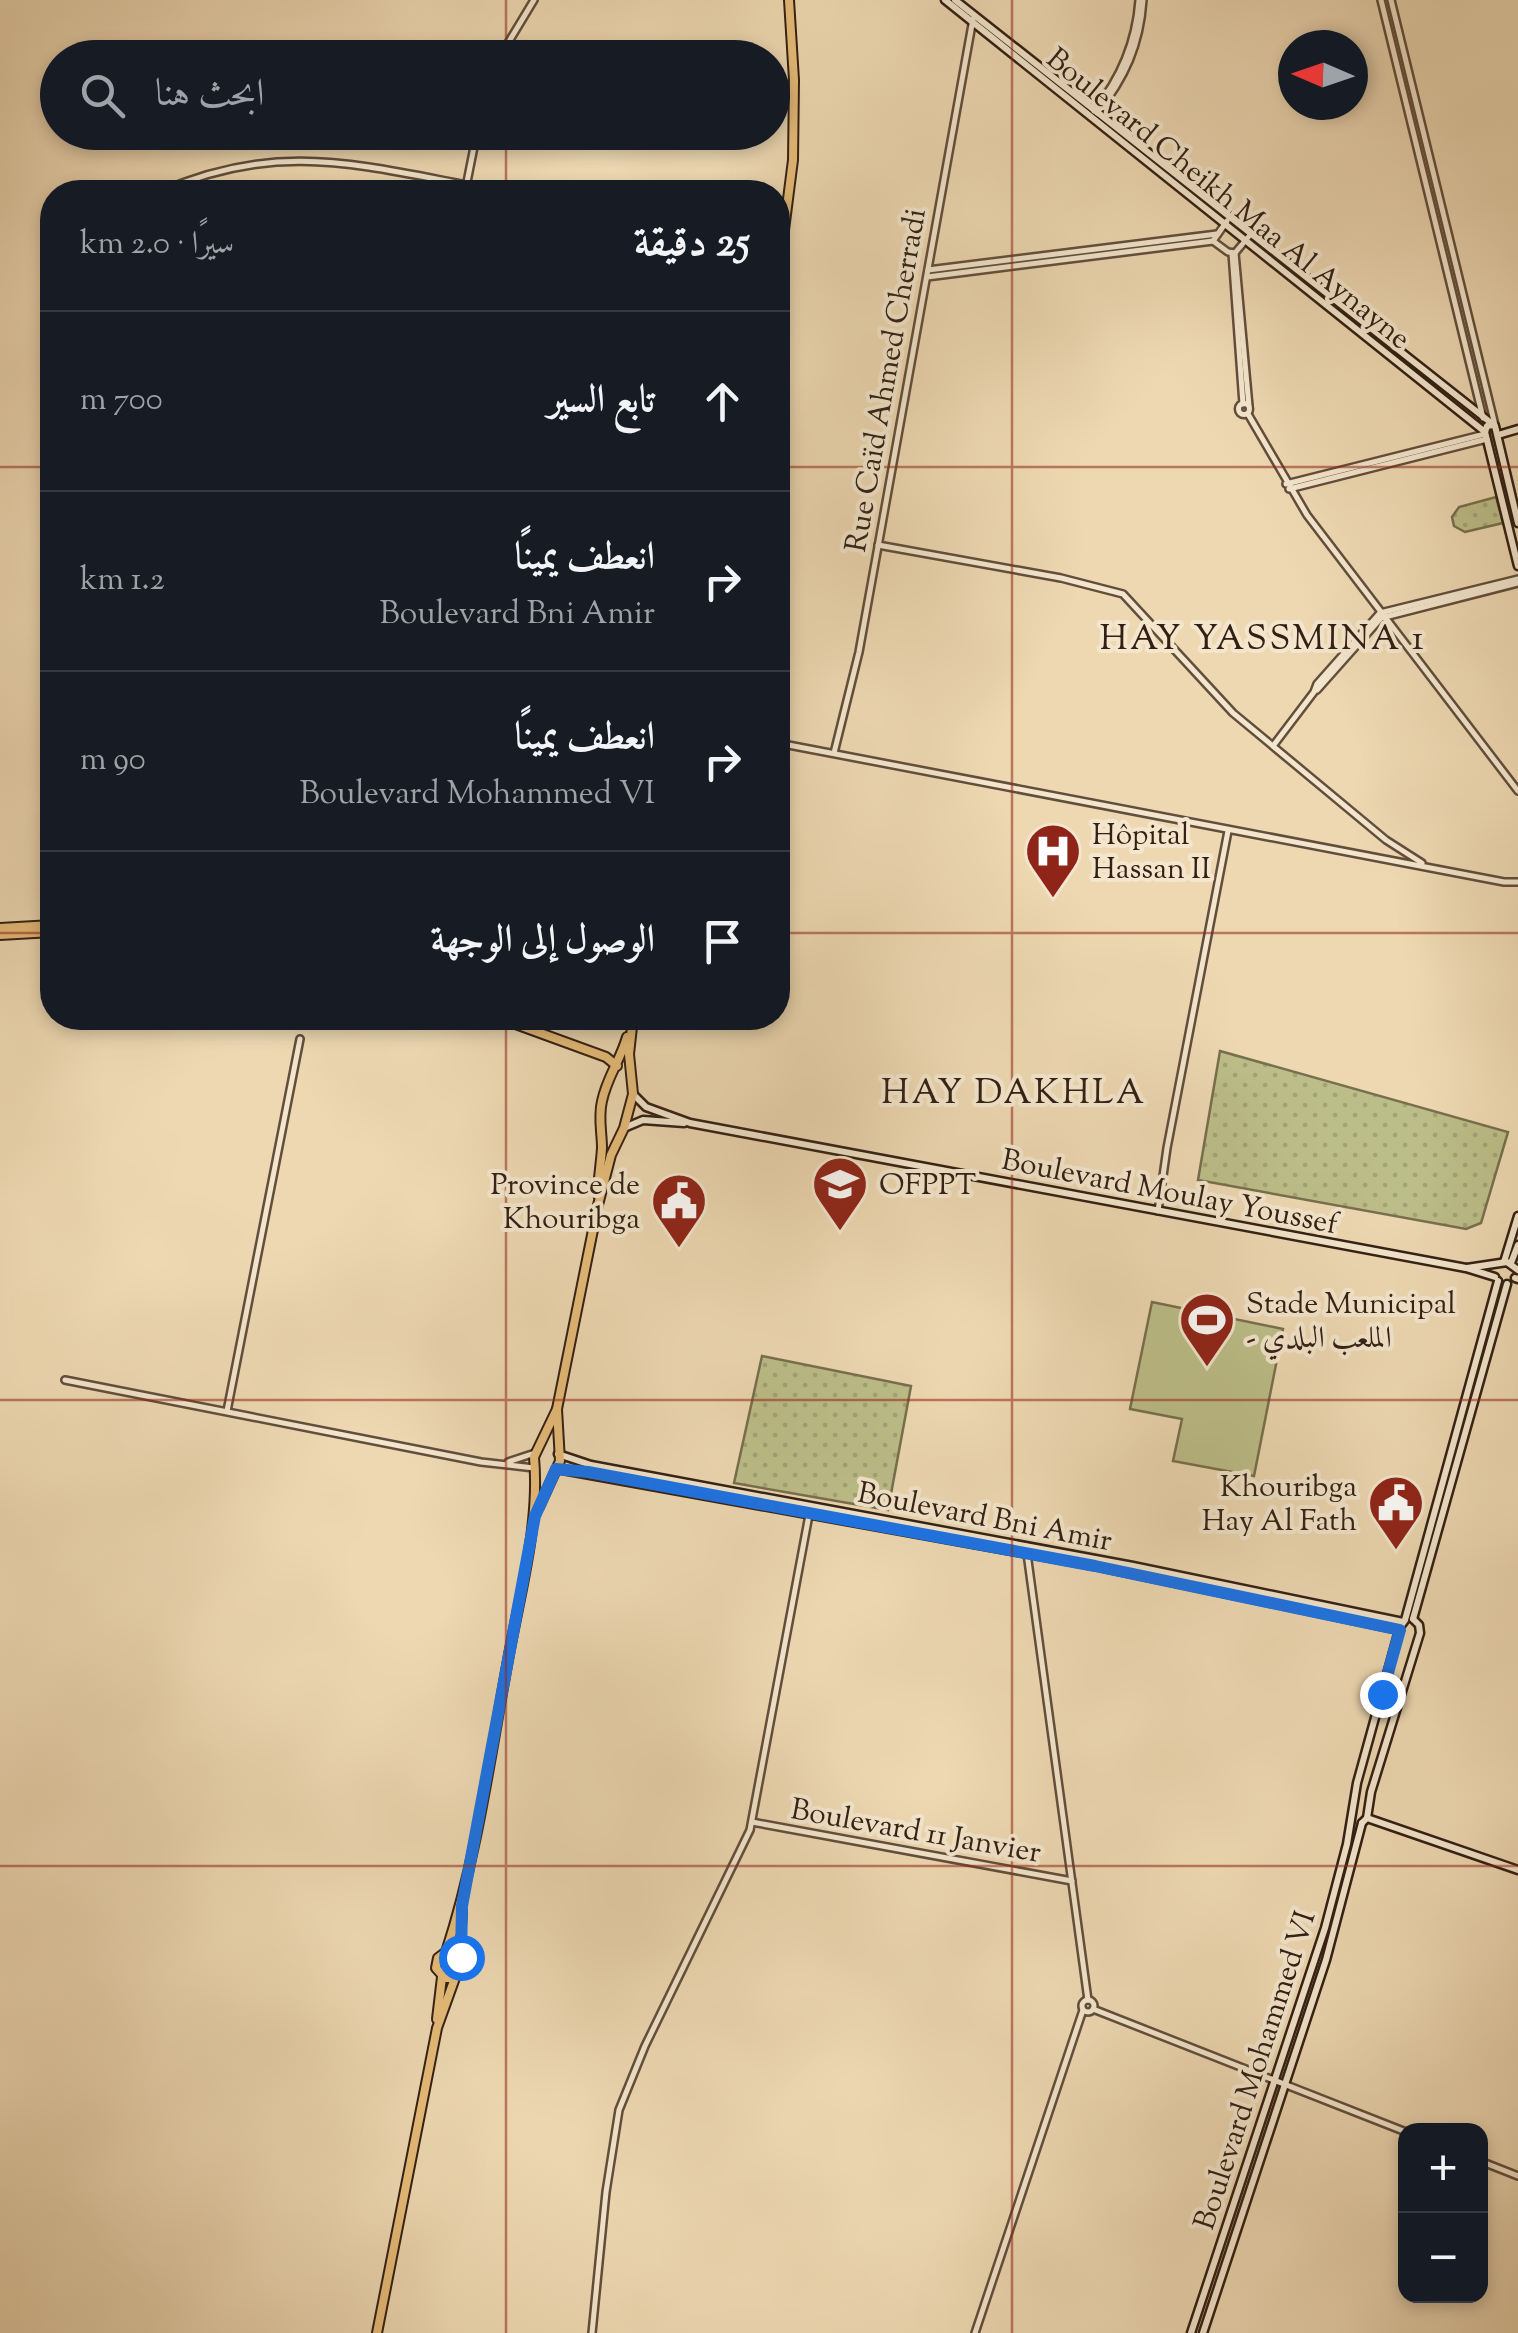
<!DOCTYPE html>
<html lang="ar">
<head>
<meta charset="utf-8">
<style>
  body { margin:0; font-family:"Sorts Mill Goudy",Amiri,serif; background:#20242c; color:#f1f3f6; direction:rtl }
  .controls { position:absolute; right:30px; bottom:30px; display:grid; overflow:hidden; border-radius:20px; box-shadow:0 5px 15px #0003 }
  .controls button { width:90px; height:90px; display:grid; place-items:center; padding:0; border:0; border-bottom:2px solid #363941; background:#171b24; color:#f1f3f6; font:50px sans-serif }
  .compass { position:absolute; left:1278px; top:30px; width:90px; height:90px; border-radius:50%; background:#171b24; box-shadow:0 5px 15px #0003; rotate:272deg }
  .stop { position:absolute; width:30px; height:30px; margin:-22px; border:8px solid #1a73e8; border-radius:50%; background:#fff }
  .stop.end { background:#1a73e8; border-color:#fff; box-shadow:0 2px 10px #0008 }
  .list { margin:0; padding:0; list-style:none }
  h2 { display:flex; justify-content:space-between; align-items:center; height:130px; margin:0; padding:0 40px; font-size:42px }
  h2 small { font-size:32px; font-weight:400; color:#9ea1a6 }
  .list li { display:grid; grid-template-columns:65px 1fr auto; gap:30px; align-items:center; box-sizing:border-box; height:180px; padding:0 40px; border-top:2px solid #363941 }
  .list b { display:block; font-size:38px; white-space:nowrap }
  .list p { margin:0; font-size:32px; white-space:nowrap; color:#9ea1a6 }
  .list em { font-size:32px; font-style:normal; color:#9ea1a6 }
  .icon { flex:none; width:55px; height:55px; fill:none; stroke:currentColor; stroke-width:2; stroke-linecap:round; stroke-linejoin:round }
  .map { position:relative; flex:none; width:1518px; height:2333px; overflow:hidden; direction:ltr }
  .search { position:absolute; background:#171b24; box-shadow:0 5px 15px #0003; left:40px; top:40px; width:750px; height:110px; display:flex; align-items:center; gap:25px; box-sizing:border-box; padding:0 35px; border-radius:55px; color:#9ea1a6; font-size:38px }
  .panel { position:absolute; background:#171b24; box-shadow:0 5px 15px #0003; left:40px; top:180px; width:750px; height:850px; border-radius:40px; direction:rtl }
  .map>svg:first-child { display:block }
  .green { fill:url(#green-dots); stroke:#786f4e; stroke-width:2.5 }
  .pitch { fill:#bcbe89; stroke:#786f4e; stroke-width:2.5 }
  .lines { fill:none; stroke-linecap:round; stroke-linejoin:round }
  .tertiary-casing { stroke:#624e3c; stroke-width:10 }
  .secondary-casing { stroke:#332014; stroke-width:11 }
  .primary-casing { stroke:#332014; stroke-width:12 }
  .tertiary { stroke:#f3e6cd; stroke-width:5 }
  .secondary { stroke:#f3e6cd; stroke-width:6 }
  .primary { stroke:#e6bc79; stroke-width:8 }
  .route { stroke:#1a73e8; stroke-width:12 }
  .grid { fill:none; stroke:#8f2418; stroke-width:2.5; stroke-opacity:0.55 }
  .labels { text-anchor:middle; stroke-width:8; stroke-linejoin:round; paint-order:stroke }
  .street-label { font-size:30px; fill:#332014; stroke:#f3e6cd }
  .poi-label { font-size:30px; fill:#332014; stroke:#f3e6cd; text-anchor:start }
  .quarter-label { font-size:35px; letter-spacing:2.5px; fill:#332014; stroke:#f3e6cd }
</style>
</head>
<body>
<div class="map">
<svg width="1518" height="2333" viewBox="0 0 1518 2333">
  <defs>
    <pattern id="green-dots" width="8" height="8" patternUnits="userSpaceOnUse" patternTransform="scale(2.5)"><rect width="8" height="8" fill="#bcbe89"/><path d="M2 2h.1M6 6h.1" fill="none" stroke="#a2a375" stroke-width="1.8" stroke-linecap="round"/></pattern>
  </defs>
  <rect width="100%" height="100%" fill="#edd8b2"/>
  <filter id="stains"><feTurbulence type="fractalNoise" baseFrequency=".002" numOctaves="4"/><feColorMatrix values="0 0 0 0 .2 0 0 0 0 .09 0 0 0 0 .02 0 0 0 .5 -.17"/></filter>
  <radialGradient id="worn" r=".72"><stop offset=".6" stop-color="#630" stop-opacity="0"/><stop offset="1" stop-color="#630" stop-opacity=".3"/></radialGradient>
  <g class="green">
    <polygon points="1496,497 1503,523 1465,532 1454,526 1452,517 1459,507"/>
    <polygon points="1220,1051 1508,1132 1481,1223 1466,1229 1198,1180"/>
    <polygon points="762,1356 911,1386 888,1510 734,1483"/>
  </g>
  <polygon class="pitch" points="1152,1302 1283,1329 1254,1476 1173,1461 1182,1419 1130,1409"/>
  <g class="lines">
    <g class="tertiary-casing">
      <g id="tertiary">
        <polyline points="1381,0 1483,418"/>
        <polyline points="1391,0 1495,425"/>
        <polyline points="499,58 534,0"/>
        <path d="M1094 111C1121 78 1136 42 1139 0"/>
        <path d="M1097 113C1125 78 1140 45 1143 0"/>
        <path d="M160 192C273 142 351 163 467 185"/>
        <polyline points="465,192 477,132"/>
        <polyline points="1227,221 1213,241 1228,252 1235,253 1250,235"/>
        <polyline points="1232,253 1243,404"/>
        <polyline points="1235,253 1249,406"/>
        <polyline points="928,270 1217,234"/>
        <polyline points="927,277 1213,241"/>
        <circle cx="1244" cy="409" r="5.5"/>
        <polyline points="1248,414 1307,515 1518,791"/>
        <polyline points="1286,484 1485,434"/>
        <polyline points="1289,489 1487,439"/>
        <polyline points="878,545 1061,578 1123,594 1233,713 1386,840 1422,863"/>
        <polyline points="1317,690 1381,618 1518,583"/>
        <polyline points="778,743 1504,882 1518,882"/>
        <polyline points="1273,746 1314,692 1317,684 1380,613 1518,579"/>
        <polyline points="834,753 859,652 973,19"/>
        <polyline points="1158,1211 1167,1148 1228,831"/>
        <polyline points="65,1380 481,1462 534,1468"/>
        <polyline points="227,1411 300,1039"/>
        <polyline points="508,1462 535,1453"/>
        <polyline points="1026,1546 1088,2000"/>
        <polyline points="752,1822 1072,1881"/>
        <circle cx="1088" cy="2006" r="6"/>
        <polyline points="1093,2009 1406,2132"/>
        <polyline points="1480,2161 1518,2176"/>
        <polyline points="592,2333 606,2192 619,2110 645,2046 750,1830 809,1515"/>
        <polyline points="975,2333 1083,2010"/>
      </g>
    </g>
    <g class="secondary-casing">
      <g id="secondary">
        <polyline points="945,0 1485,432"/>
        <polyline points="955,0 1495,426 1518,523"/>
        <polyline points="1493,425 1487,426 1485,432 1518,566"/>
        <polyline points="1498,435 1518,429"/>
        <polyline points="633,1094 646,1107 690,1123 1466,1268 1495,1277"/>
        <polyline points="624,1128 643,1120 684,1123"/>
        <polyline points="1504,1262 1518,1216"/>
        <polyline points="1511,1263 1518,1245"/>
        <polyline points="1467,1268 1507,1262 1518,1270"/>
        <polyline points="1515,1278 1518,1279"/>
        <polyline points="558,1454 591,1465 1133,1566 1403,1622"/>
        <polyline points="557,1469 1095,1566 1400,1630"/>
        <polyline points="1413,1619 1507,1284"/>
        <polyline points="1367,1818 1518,1870"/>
        <polyline points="1362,1823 1367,1818 1371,1792 1420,1633 1419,1625 1413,1619"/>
        <polyline points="1191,2333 1325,1928 1347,1844 1357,1783 1400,1627 1405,1620 1498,1281"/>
        <polyline points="1203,2333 1326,1960 1362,1823"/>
      </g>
    </g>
    <g class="primary-casing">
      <g id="primary">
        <polyline points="778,277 793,160 794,80 789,0"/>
        <polyline points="0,928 52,925"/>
        <polyline points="0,935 52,932"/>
        <polyline points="499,1018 606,1057 617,1066"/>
        <path d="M598 1195C598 1180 601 1164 602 1148 602 1132 598 1118 602 1101 607 1077 620 1061 627 1037"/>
        <polyline points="539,1507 560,1461 557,1409 598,1205 611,1155 624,1128 633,1094 629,1054 633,1018"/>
        <path d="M446 1952C477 1857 490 1758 508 1660 520 1593 540 1524 534 1457L557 1409"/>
        <polyline points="446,1952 438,1958 436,1968 445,1978 455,1978"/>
        <polyline points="437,2019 442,1977"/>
        <polyline points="377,2333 437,2028 455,1978 463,1969 459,1955 462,1912"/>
      </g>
    </g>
    <use href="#tertiary" class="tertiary"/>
    <use href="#secondary" class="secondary"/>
    <use href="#primary" class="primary"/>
  </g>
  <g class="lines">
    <polyline class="route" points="461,1957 462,1906 535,1516 556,1469 588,1472 1095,1566 1400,1630 1382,1694"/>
  </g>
  <path class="grid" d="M506 0V58M1012 0V2333M506 132V192M0 467H52M778 467H1518M0 933H52M778 933H1518M506 1018V2333M0 1400H1518M0 1866H1518"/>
  <defs>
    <g id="hospital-pin" transform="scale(2.875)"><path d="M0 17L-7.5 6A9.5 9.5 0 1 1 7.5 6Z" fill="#8f2418" stroke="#f3e6cd"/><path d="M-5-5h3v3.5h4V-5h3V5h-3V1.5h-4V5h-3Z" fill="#fff"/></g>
    <g id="university-pin" transform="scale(2.875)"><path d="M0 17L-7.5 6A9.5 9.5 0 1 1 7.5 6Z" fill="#8f2418" stroke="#f3e6cd"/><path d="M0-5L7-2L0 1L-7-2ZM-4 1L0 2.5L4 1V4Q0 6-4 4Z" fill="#fff"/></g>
    <g id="civic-pin" transform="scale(2.875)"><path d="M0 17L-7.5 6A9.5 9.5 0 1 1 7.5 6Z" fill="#8f2418" stroke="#f3e6cd"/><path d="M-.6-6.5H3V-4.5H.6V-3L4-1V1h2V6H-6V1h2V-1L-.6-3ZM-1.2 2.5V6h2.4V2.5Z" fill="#fff"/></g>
    <g id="stadium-pin" transform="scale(2.875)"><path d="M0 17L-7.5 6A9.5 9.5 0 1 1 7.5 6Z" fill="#8f2418" stroke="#f3e6cd"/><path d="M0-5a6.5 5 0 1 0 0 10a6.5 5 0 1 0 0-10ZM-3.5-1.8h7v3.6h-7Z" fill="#fff"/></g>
  </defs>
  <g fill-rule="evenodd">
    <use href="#hospital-pin" x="1053" y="851"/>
    <use href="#university-pin" x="840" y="1184"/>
    <use href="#civic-pin" x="679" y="1201"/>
    <use href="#stadium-pin" x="1207" y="1320"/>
    <use href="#civic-pin" x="1396" y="1503"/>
  </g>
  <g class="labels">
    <g class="street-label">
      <text transform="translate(1229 198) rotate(39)" y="10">Boulevard Cheikh Maa Al Aynayne</text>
      <text transform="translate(885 380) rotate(-80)" y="10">Rue Caïd Ahmed Cherradi</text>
      <text transform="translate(1170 1191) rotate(11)" y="10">Boulevard Moulay Youssef</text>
      <text transform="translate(985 1516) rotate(11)" y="10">Boulevard Bni Amir</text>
      <text transform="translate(916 1830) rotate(10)" y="10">Boulevard 11 Janvier</text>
      <text transform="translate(1254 2070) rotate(-72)" y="10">Boulevard Mohammed VI</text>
    </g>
    <g class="poi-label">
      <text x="1092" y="844">Hôpital<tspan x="1092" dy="34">Hassan II</tspan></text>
      <text x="640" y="1194" text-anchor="end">Province de<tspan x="640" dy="34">Khouribga</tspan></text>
      <text x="879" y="1194">OFPPT</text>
      <text x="1246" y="1313">Stade Municipal<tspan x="1246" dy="34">- الملعب البلدي</tspan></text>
      <text x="1357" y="1496" text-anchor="end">Khouribga<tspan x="1357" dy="34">Hay Al Fath</tspan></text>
    </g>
    <g class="quarter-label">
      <text x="1263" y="649">HAY YASSMINA 1</text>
      <text x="1014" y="1103">HAY DAKHLA</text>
    </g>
  </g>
  <rect width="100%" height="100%" filter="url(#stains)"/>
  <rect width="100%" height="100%" fill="url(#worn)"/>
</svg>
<div class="controls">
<button>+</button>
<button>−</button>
</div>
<svg class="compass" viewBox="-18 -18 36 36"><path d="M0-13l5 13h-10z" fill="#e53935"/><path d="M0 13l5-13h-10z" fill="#9ea1a6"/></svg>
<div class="stop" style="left:461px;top:1957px"></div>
<div class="stop end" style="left:1382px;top:1694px"></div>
<div class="search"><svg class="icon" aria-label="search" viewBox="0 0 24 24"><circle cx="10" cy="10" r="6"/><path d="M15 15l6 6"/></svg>ابحث هنا</div>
<section class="panel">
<h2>25 دقيقة<small>سيرًا · 2.0 km</small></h2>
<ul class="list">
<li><svg class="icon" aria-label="ahead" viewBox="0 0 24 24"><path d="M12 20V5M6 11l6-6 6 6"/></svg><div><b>تابع السير</b></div><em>700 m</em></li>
<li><svg class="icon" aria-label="right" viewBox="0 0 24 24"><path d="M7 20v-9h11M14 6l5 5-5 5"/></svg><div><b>انعطف يمينًا</b><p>Boulevard Bni Amir</p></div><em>1.2 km</em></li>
<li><svg class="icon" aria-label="right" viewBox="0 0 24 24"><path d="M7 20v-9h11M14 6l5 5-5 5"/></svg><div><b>انعطف يمينًا</b><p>Boulevard Mohammed VI</p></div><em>90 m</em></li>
<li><svg class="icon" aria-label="arrive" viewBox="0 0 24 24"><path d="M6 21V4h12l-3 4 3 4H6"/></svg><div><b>الوصول إلى الوجهة</b></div></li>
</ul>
</section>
</div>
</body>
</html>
